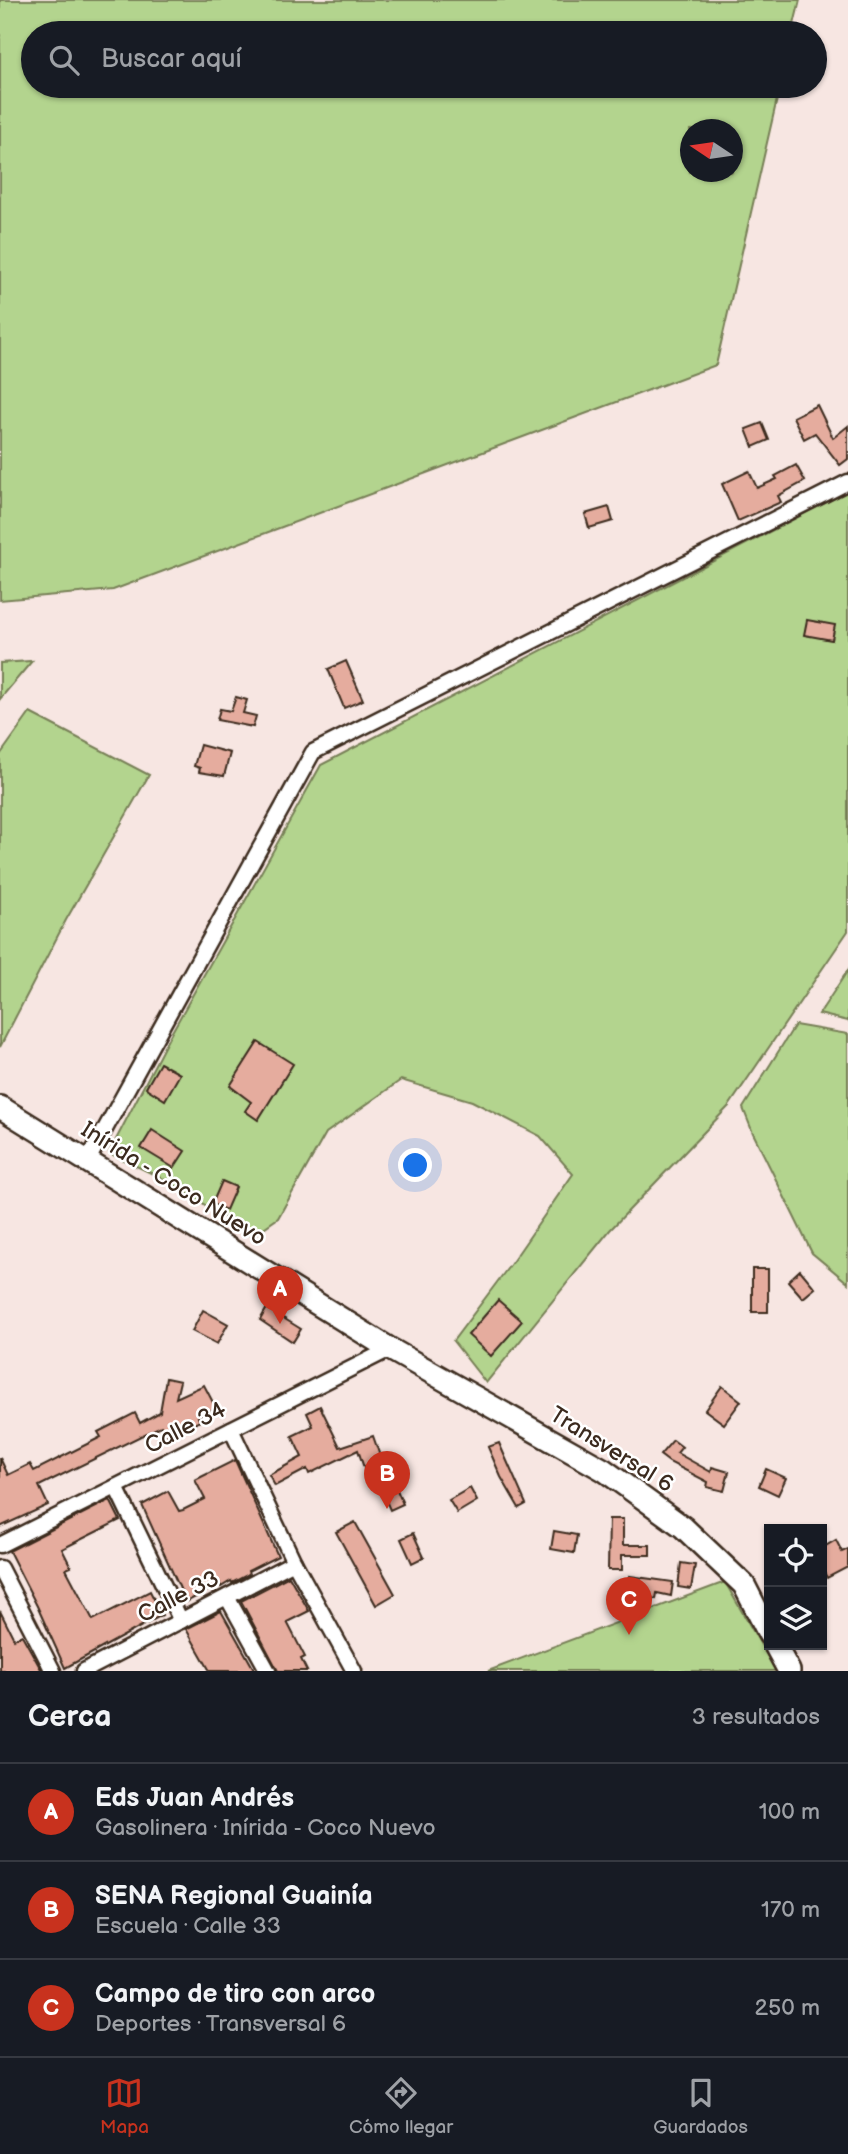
<!DOCTYPE html>
<html lang="es">
<head>
<meta charset="utf-8">
<style>
  body { margin:0; font-family:"Balsamiq Sans",sans-serif; background:#20242c; color:#f1f3f6 }
  .controls { position:absolute; right:21px; bottom:21px; display:grid; overflow:hidden; border-radius:0px; box-shadow:0 2px 5px #0004 }
  .controls button { width:63px; height:63px; display:grid; place-items:center; padding:0; border:0; border-bottom:2px solid #363941; background:#171b24; color:#f1f3f6; font:35px sans-serif }
  .compass { position:absolute; left:680px; top:119px; width:63px; height:63px; border-radius:50%; background:#171b24; box-shadow:0 2px 5px #0004; rotate:283deg }
  .you { position:absolute; left:416px; top:1166px; width:24px; height:24px; margin:-18px; border:5px solid #fff; border-radius:50%; background:#1a73e8; box-shadow:0 0 0 10px #1a73e833 }
  .badge { display:grid; place-items:center; width:46px; height:46px; border-radius:50%; background:#c8321e; color:#fff; font-size:23px; font-weight:700 }
  .pin { position:absolute; translate:-50% -58px; filter:drop-shadow(0 2px 4px #0008) }
  .pin::after { content:''; position:absolute; top:37px; width:24px; height:21px; background:inherit; clip-path:polygon(0 0,100% 0,50% 100%) }
  .list { margin:0; padding:0; list-style:none }
  h2 { display:flex; justify-content:space-between; align-items:center; height:91px; margin:0; padding:0 28px; font-size:30px }
  h2 small { font-size:23px; font-weight:400; color:#9ea1a6 }
  .list li { display:grid; grid-template-columns:46px 1fr auto; gap:21px; align-items:center; box-sizing:border-box; height:98px; padding:0 28px; border-top:2px solid #363941 }
  .list b { display:block; font-size:26px; white-space:nowrap }
  .list p { margin:0; font-size:23px; white-space:nowrap; color:#9ea1a6 }
  .list em { font-size:23px; font-style:normal; color:#9ea1a6 }
  .icon { flex:none; width:38px; height:38px; fill:none; stroke:currentColor; stroke-width:2; stroke-linecap:round; stroke-linejoin:round }
  .map { position:relative; flex:none; width:848px; height:1671px; overflow:hidden }
  .search { position:absolute; background:#171b24; box-shadow:0 2px 5px #0004; left:21px; right:21px; top:21px; height:77px; display:flex; align-items:center; gap:18px; box-sizing:border-box; padding:0 24px; border-radius:38px; color:#9ea1a6; font-size:26px }
  .sheet { height:385px; background:#171b24 }
  nav { display:flex; justify-content:space-around; align-items:center; box-sizing:border-box; height:98px; border-top:2px solid #363941; background:#171b24; font-size:19px; color:#9ea1a6 }
  nav a { display:grid; justify-items:center; gap:4px }
  nav .on { color:#c8321e }
  .map>svg:first-child { display:block }
  .green { fill:#b3d48e; stroke:#777f56; stroke-width:2; fill-rule:evenodd }
  .building { fill:#e5ac9e; stroke:#3b2a1e; stroke-width:2 }
  .lines { fill:none; stroke-linecap:round; stroke-linejoin:round }
  .street-casing { stroke:#3b2a1e; stroke-width:19 }
  .secondary-casing { stroke:#3b2a1e; stroke-width:26 }
  .street { stroke:#fff; stroke-width:14 }
  .secondary { stroke:#fff; stroke-width:21 }
  .labels { text-anchor:middle; stroke-width:5; stroke-linejoin:round; paint-order:stroke }
  .street-label { font-size:23px; fill:#3b2a1e; stroke:#fff }
</style>
</head>
<body>
<div class="map">
<svg width="848" height="1671" viewBox="0 0 848 1671">
  <rect width="100%" height="100%" fill="#f7e6e2"/>
  <filter id="ink" filterUnits="userSpaceOnUse"><feTurbulence type="fractalNoise" baseFrequency=".0143" numOctaves="2"/><feDisplacementMap in="SourceGraphic" scale="14" xChannelSelector="R" yChannelSelector="G"/><feConvolveMatrix kernelMatrix="1 2 1 2 8 2 1 2 1" color-interpolation-filters="sRGB"/></filter>
  <g filter="url(#ink)">
    <g class="green">
      <path d="M0 0H800L792 33H33V86H780L716 365 113 590 0 600ZM690 130H732V172H690Z"/>
      <polygon points="848,491 848,931 729,1106 610,1230 486,1383 453,1341 510,1265 573,1174 540,1136 472,1101 401,1080 326,1133 278,1218 252,1236 172,1183 109,1153 168,1039 321,765"/>
      <polygon points="32,661 0,699 0,663"/>
      <polygon points="30,713 149,775 66,920 0,1047 0,755"/>
      <polygon points="848,970 848,1021 819,1014"/>
      <polygon points="795,1025 848,1034 848,1283 812,1253 753,1133 743,1108"/>
      <polygon points="725,1582 776,1671 488,1671"/>
    </g>
    <g class="building">
      <polygon points="817,405 833,438 848,426 848,459 840,465 815,433 804,439 793,417"/>
      <polygon points="762,423 769,440 753,447 746,429"/>
      <polygon points="796,465 805,481 778,496 781,502 738,521 722,484 749,471 757,488 777,479 775,476"/>
      <polygon points="609,507 613,521 589,528 585,514"/>
      <polygon points="807,620 835,625 832,640 804,635"/>
      <polygon points="346,661 363,700 344,708 328,669"/>
      <polygon points="236,697 247,700 243,713 256,716 253,727 217,720 220,709 231,711"/>
      <polygon points="200,745 230,753 224,776 199,772 200,768 194,766"/>
      <polygon points="258,1042 293,1064 258,1120 245,1111 251,1102 230,1086"/>
      <polygon points="160,1063 180,1074 165,1100 146,1088"/>
      <polygon points="152,1130 185,1151 174,1168 141,1148"/>
      <polygon points="222,1181 236,1187 226,1210 212,1204"/>
      <rect x="752" y="1269" width="16" height="43"/>
      <polygon points="800,1270 815,1288 803,1298 788,1281"/>
      <polygon points="498,1300 522,1321 491,1356 468,1335"/>
      <polygon points="267,1308 301,1329 293,1342 260,1320"/>
      <polygon points="203,1310 228,1324 217,1344 192,1331"/>
      <polygon points="166,1378 180,1381 176,1398 204,1385 216,1408 198,1417 200,1421 167,1438 161,1426 39,1486 48,1505 0,1527 0,1458 8,1475 30,1464 34,1471 101,1437 98,1432 135,1413 140,1423 160,1412"/>
      <polygon points="722,1386 741,1401 724,1424 705,1410"/>
      <polygon points="320,1406 340,1447 373,1436 388,1479 392,1478 403,1504 390,1510 372,1469 365,1471 358,1450 309,1474 307,1469 275,1486 269,1475 302,1457 292,1436 313,1426 307,1413"/>
      <polygon points="673,1440 682,1447 677,1453 711,1472 712,1467 729,1472 724,1491 707,1487 708,1482 669,1462 660,1455"/>
      <polygon points="499,1443 526,1504 519,1508 501,1477 488,1447"/>
      <polygon points="235,1460 278,1556 248,1571 249,1574 232,1583 231,1581 221,1587 220,1584 186,1602 142,1505 168,1491 179,1511 183,1510 205,1499 195,1480"/>
      <polygon points="766,1469 786,1478 778,1495 759,1486"/>
      <polygon points="470,1488 477,1501 457,1513 449,1500"/>
      <polygon points="110,1500 120,1520 62,1549 71,1567 66,1569 93,1620 150,1591 162,1615 65,1668 37,1606 9,1551"/>
      <polygon points="609,1519 623,1519 623,1545 650,1545 650,1555 622,1555 622,1570 608,1570"/>
      <polygon points="355,1522 395,1594 376,1605 336,1532"/>
      <polygon points="554,1531 577,1535 574,1553 551,1549"/>
      <polygon points="413,1533 424,1557 412,1563 401,1539"/>
      <polygon points="836,1540 842,1552 848,1549 848,1567 827,1578 822,1568 822,1548"/>
      <polygon points="681,1563 695,1565 691,1589 678,1587"/>
      <polygon points="289,1576 309,1611 287,1622 305,1657 301,1659 307,1671 278,1671 241,1601"/>
      <polygon points="630,1576 673,1582 671,1596 657,1593 656,1599 628,1594"/>
      <polygon points="0,1611 14,1639 22,1635 42,1671 0,1671"/>
      <polygon points="221,1611 255,1671 210,1671 186,1629"/>
    </g>
    <g class="lines">
      <g class="street-casing">
        <g id="street">
          <polyline points="88,1160 313,752 848,482"/>
          <polyline points="231,1429 294,1562 354,1671"/>
          <polyline points="116,1487 181,1621"/>
          <polyline points="0,1545 390,1349"/>
          <polyline points="0,1568 53,1671"/>
          <polyline points="227,1597 268,1671"/>
          <polyline points="84,1671 294,1562"/>
        </g>
      </g>
      <g class="secondary-casing">
        <g id="secondary">
          <polyline points="0,1107 390,1349 604,1470 683,1527 744,1585 769,1634"/>
          <polyline points="775,1645 789,1671"/>
        </g>
      </g>
      <use href="#street" class="street"/>
      <use href="#secondary" class="secondary"/>
    </g>
  </g>
  <g class="labels">
    <g class="street-label">
      <text transform="translate(174 1183) rotate(32)" y="8">Inírida - Coco Nuevo</text>
      <text transform="translate(185 1427) rotate(-27)" y="8">Calle 34</text>
      <text transform="translate(612 1449) rotate(32)" y="8">Transversal 6</text>
      <text transform="translate(178 1596) rotate(-27)" y="8">Calle 33</text>
    </g>
  </g>
</svg>
<div class="controls">
<button><svg class="icon" aria-label="locate" viewBox="0 0 24 24"><circle cx="12" cy="12" r="6"/><path d="M12 2v4M12 18v4M2 12h4M18 12h4"/></svg></button>
<button><svg class="icon" aria-label="layers" viewBox="0 0 24 24"><path d="M12 4l9 5-9 5-9-5zM3 14l9 5 9-5"/></svg></button>
</div>
<svg class="compass" viewBox="-18 -18 36 36"><path d="M0-13l5 13h-10z" fill="#e53935"/><path d="M0 13l5-13h-10z" fill="#9ea1a6"/></svg>
<div class="you"></div>
<div class="pin badge" style="left:280px;top:1324px">A</div>
<div class="pin badge" style="left:387px;top:1509px">B</div>
<div class="pin badge" style="left:629px;top:1635px">C</div>
<div class="search"><svg class="icon" aria-label="search" viewBox="0 0 24 24"><circle cx="10" cy="10" r="6"/><path d="M15 15l6 6"/></svg>Buscar aquí</div>
</div>
<section class="sheet">
<h2>Cerca<small>3 resultados</small></h2>
<ul class="list">
<li><span class="badge">A</span><div><b>Eds Juan Andrés</b><p>Gasolinera · Inírida - Coco Nuevo</p></div><em>100 m</em></li>
<li><span class="badge">B</span><div><b>SENA Regional Guainía</b><p>Escuela · Calle 33</p></div><em>170 m</em></li>
<li><span class="badge">C</span><div><b>Campo de tiro con arco</b><p>Deportes · Transversal 6</p></div><em>250 m</em></li>
</ul>
</section>
<nav>
<a class="on"><svg class="icon" aria-label="map" viewBox="0 0 24 24"><path d="M3 6l6-2 6 2 6-2v14l-6 2-6-2-6 2zM9 4v14M15 6v14"/></svg>Mapa</a>
<a><svg class="icon" aria-label="directions" viewBox="0 0 24 24"><path d="M12 3l9 9-9 9-9-9zM9 14v-3h6M13 9l2 2-2 2"/></svg>Cómo llegar</a>
<a><svg class="icon" aria-label="saved" viewBox="0 0 24 24"><path d="M7 4h10v16l-5-4-5 4z"/></svg>Guardados</a>
</nav>
</body>
</html>
